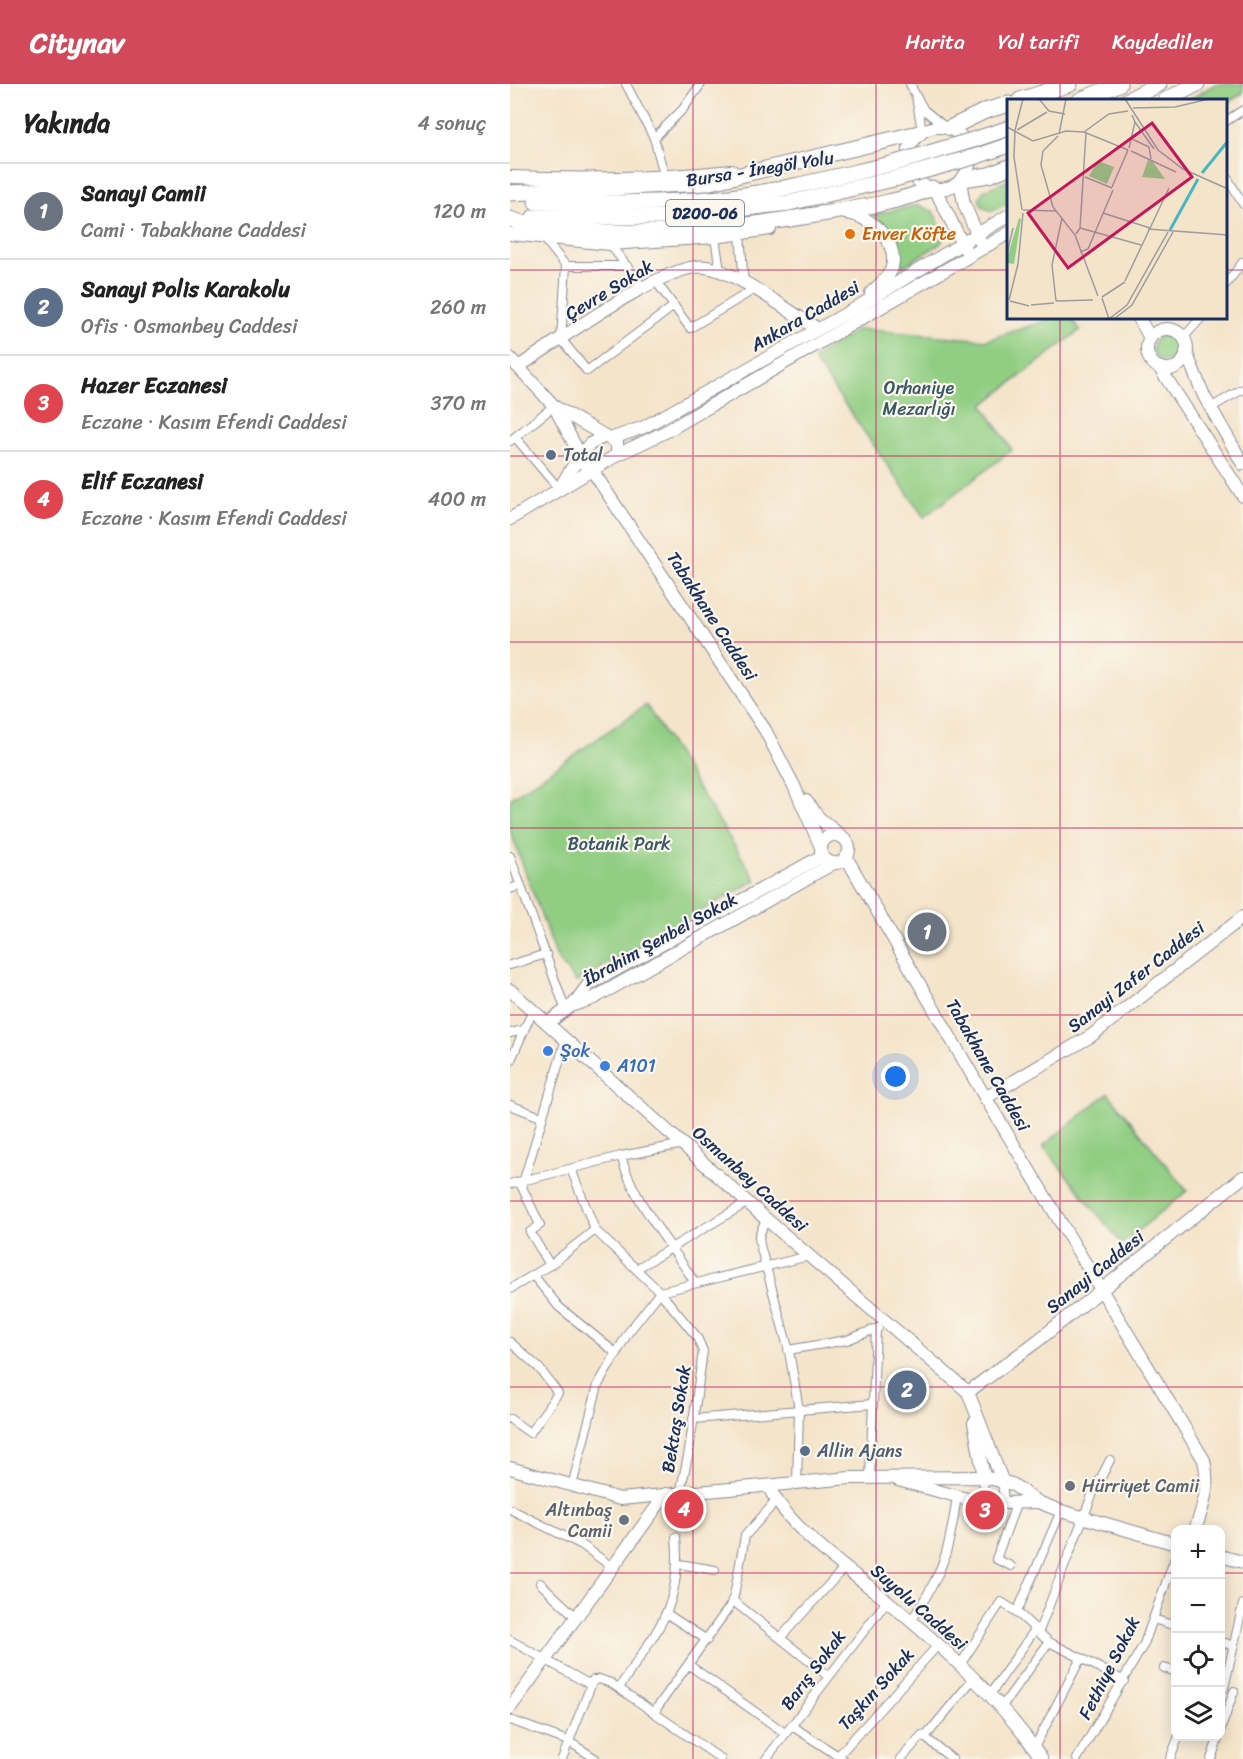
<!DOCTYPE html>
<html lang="tr">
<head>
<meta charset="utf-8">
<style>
  body { margin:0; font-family:Sriracha,sans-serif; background:#f6f6f6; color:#222 }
  .controls { position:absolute; right:18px; bottom:18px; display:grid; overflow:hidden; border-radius:12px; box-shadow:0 3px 15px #0003 }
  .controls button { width:54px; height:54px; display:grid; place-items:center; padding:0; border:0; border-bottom:2px solid #e0e0e0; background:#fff; color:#222; font:30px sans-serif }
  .you { position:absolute; left:386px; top:993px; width:21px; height:21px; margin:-15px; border:4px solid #fff; border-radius:50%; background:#1a73e8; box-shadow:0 0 0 9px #1a73e833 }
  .badge { display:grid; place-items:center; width:39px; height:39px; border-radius:50%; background:#d1495b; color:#fff; font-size:20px; font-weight:700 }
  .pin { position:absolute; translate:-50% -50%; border:3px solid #fff; box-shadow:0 2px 6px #0006 }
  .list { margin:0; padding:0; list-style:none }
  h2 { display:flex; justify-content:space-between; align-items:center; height:78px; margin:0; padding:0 24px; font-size:26px }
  h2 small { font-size:20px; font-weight:400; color:#767676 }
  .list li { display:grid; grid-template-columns:39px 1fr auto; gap:18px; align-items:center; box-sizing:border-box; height:96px; padding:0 24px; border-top:2px solid #e0e0e0 }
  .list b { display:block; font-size:22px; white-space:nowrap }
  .list p { margin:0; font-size:20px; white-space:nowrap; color:#767676 }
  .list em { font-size:20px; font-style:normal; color:#767676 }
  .icon { flex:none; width:33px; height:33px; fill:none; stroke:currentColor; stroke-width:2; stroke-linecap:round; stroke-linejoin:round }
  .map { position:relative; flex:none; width:733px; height:1675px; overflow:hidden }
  header { display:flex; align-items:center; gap:36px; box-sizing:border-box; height:84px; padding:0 30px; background:#d1495b; color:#fff }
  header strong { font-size:28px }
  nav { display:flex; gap:33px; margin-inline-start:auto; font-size:21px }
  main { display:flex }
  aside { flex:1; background:#fff }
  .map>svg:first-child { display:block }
  .green { fill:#91ce83; stroke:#567e70; stroke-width:1.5 }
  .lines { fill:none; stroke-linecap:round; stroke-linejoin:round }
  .street-casing { stroke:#888a94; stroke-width:10 }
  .secondary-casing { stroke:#888a94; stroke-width:14 }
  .highway-casing { stroke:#888a94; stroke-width:17 }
  .street { stroke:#fff; stroke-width:8 }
  .secondary { stroke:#fff; stroke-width:12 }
  .highway { stroke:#fff; stroke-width:15 }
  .highway-bridge-casing { stroke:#888a94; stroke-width:17; stroke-linecap:butt }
  .highway-bridge { stroke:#fff; stroke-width:15 }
  .grid { fill:none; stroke:#c2185b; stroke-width:1.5; stroke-opacity:0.55 }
  .food-dot { fill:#e8710a; stroke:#fbf7ec; stroke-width:2 }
  .service-dot { fill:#5c6f8a; stroke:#fbf7ec; stroke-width:2 }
  .shop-dot { fill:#3f7fe0; stroke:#fbf7ec; stroke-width:2 }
  .worship-dot { fill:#6b7280; stroke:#fbf7ec; stroke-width:2 }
  .labels { text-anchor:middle; stroke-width:4.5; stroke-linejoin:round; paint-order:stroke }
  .shield { fill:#fbf7ec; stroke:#5e6b89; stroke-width:1.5 }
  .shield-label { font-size:16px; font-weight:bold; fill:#1b2f5e }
  .street-label { font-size:18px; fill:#1b2f5e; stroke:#fbf7ec }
  .food-label { font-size:18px; fill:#c56008; stroke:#fbf7ec; text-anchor:start }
  .park-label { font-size:18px; fill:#385767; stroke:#fbf7ec }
  .service-label { font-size:18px; fill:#4e5e75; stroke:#fbf7ec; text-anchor:start }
  .shop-label { font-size:18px; fill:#366cbe; stroke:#fbf7ec; text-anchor:start }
  .worship-label { font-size:18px; fill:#5b616d; stroke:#fbf7ec; text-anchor:start }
  .inset-river { fill:none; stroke:#49b6c3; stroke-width:3 }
  .inset-road { fill:none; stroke:#9d9c9f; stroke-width:1.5 }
  .view { fill:#c2185b; fill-opacity:0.15; stroke:#c2185b; stroke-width:3 }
  .inset-edge { fill:none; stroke:#1b2f5e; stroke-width:3 }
</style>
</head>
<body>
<header>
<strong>Citynav</strong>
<nav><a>Harita</a><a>Yol tarifi</a><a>Kaydedilen</a></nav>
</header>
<main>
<aside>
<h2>Yakında<small>4 sonuç</small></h2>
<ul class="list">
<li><span class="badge" style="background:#6b7280">1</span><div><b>Sanayi Camii</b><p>Cami · Tabakhane Caddesi</p></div><em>120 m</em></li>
<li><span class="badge" style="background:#5c6f8a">2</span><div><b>Sanayi Polis Karakolu</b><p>Ofis · Osmanbey Caddesi</p></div><em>260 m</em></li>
<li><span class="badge" style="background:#e0444e">3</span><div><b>Hazer Eczanesi</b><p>Eczane · Kasım Efendi Caddesi</p></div><em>370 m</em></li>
<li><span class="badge" style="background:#e0444e">4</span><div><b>Elif Eczanesi</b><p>Eczane · Kasım Efendi Caddesi</p></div><em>400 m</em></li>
</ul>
</aside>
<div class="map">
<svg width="733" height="1675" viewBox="0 0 733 1675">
  <rect width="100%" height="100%" fill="#fbf7ec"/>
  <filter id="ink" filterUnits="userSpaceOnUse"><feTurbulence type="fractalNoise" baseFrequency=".0167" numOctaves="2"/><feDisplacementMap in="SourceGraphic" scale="12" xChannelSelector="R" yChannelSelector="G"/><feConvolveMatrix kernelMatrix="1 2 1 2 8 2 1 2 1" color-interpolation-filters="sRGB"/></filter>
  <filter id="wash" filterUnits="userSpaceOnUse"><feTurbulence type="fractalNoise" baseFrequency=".008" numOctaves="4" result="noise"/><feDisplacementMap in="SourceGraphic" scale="24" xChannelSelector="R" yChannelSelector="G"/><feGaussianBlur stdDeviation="1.35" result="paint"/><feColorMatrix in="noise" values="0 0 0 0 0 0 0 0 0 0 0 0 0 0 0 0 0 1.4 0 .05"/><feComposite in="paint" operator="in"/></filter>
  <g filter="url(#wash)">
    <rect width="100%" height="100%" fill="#f4e4ca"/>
    <g class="green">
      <polygon points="705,0 733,0 733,9 717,19 716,16 679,16"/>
      <polygon points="499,96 499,119 481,127 472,122 469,115 474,106"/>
      <path d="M407 121 423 127 435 152 430 160 392 183C389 160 381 144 363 131Z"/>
      <polygon points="543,234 561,234 570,246 473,321 502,366 414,433 303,275 348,245 477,256"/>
      <circle cx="656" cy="264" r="13"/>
      <polygon points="136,621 246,796 66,898 47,874 0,746 0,715"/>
      <polygon points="598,1009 677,1107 612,1160 533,1062"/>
    </g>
  </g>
  <g filter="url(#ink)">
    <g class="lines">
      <g class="street-casing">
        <g id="street">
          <polyline points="116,0 144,54"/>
          <polyline points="400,0 406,12"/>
          <polyline points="716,37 733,26"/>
          <polyline points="412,47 406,12 414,26 435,43"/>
          <polyline points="716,92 733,120"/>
          <polyline points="155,94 144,54 173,25 191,0"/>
          <polyline points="230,150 234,200"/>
          <polyline points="33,153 56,182"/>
          <polyline points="205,153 210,187"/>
          <polyline points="100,160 133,204"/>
          <polyline points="117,182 56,182 51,255 77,287 164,222"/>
          <polyline points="145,196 180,244 243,206"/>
          <polyline points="716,200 733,178"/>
          <polyline points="673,254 691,234"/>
          <polyline points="700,324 733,305"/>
          <polyline points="5,353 49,405"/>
          <polyline points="0,357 44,322"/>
          <polyline points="0,772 56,927"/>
          <polyline points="0,805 11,801"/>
          <polyline points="0,881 36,870"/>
          <polyline points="0,949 14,946"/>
          <polyline points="0,978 23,926"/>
          <polyline points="0,1021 31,1033"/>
          <path d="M111 1072C124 1119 159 1157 185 1199"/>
          <polyline points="61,1085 85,1146 150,1208 187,1253 193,1267 179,1367 170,1409"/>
          <polyline points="10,1099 30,1141 20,1148 40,1181"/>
          <polyline points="13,1099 56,955"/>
          <polyline points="0,1100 111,1072 174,1060"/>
          <polyline points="256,1135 249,1152 250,1161 279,1267 289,1326 287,1399"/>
          <polyline points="126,1185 238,1118"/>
          <polyline points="23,1191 49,1223 107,1270"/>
          <polyline points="0,1205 40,1181 85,1146"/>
          <polyline points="150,1208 299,1172"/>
          <polyline points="0,1258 29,1284 48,1309 20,1349 0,1335"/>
          <polyline points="278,1266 337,1256 368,1244"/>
          <polyline points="183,1335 362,1320"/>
          <polyline points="360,1393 366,1245"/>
          <polyline points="492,1396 494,1419"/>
          <polyline points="62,1402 88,1301 118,1249 150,1208"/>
          <polyline points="473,1417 474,1393"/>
          <polyline points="0,1425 72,1461 102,1483"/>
          <polyline points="169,1480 205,1486"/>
          <polyline points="501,1482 486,1475 507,1418"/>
          <polyline points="30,1499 66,1533"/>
          <polyline points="222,1516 318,1592"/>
          <polyline points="507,1528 539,1558 571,1574"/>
          <polyline points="157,1530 197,1556"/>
          <polyline points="643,1535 666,1542"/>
          <path d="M401 1537C433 1488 439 1470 447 1412"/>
          <polyline points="529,1547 583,1409 600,1376"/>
          <polyline points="271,1553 335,1483"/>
          <polyline points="0,1556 77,1599 89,1595 101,1599 211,1675"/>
          <polyline points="710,1557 723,1562"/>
          <polyline points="179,1581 275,1649"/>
          <polyline points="450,1581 491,1518 507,1528 551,1427"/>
          <polyline points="654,1584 666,1588"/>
          <path d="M109 1604C145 1549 173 1523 166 1453"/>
          <polyline points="714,1604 733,1520"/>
          <polyline points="479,1612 526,1544"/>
          <polyline points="490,1625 539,1558"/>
          <polyline points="144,1628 220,1522 224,1512 235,1452 267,1416"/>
          <polyline points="0,1636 58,1657 86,1675"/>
          <polyline points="282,1642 333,1675"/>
          <polyline points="710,1647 724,1607"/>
          <polyline points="416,1652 463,1595"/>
          <polyline points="524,1664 571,1574 614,1597"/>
          <polyline points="328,1672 429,1560"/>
          <polyline points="52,1675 83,1596"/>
          <polyline points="256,1675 377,1517"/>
          <polyline points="391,1675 412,1651 442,1675"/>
          <polyline points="567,1675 634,1560 666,1471"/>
          <polyline points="660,1675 669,1652"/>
          <polyline points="701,1675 709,1652"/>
        </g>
      </g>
      <g class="secondary-casing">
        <g id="secondary">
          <circle cx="429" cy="74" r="31"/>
          <path d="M0 93C75 96 147 95 222 87"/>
          <polyline points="450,97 454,120 470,157"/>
          <polyline points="425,105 455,165"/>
          <path d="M335 129C358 130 389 157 382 183 380 193 368 202 361 209"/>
          <polyline points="0,150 100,160 205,153 260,145"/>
          <polyline points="629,234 640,254"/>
          <circle cx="657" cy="265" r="20"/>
          <polyline points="676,268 694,312 733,380"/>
          <polyline points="0,274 44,322 70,371 51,402"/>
          <path d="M8 283C44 260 158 176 196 183 228 188 279 228 308 245"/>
          <polyline points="649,283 733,412"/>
          <polyline points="45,323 95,352"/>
          <polygon points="95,352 107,359 107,371 82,386 72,378 70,371 80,360"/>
          <polyline points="103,354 134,343 346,224 499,131"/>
          <polyline points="107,371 157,347 499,149"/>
          <polyline points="0,435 82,386 255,646 284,702 311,763"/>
          <polyline points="296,717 309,734 332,753"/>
          <circle cx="325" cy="765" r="14"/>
          <path d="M336 773 472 1008 694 1376C700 1402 694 1421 685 1446"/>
          <polyline points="0,906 256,1135 458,1308 492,1396"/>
          <polyline points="63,921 78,901 312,772"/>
          <polyline points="38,939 61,922 84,914 324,779"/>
          <polyline points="475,1014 581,952 733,833"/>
          <polyline points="458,1308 526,1258 733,1093"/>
          <polyline points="464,1339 474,1393"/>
          <polyline points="0,1384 110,1415 340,1394 474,1393 502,1400 528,1418 551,1427 666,1460"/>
          <polyline points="388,1396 457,1415 494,1419 528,1418"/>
          <path d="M258 1402C281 1447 338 1485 376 1516 432 1562 490 1614 532 1675"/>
          <polyline points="710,1472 733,1478"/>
          <polyline points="0,1624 156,1410"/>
        </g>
      </g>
      <g class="highway-casing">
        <g id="highway">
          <polyline points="510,16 560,0"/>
          <polyline points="570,16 609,0"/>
          <polyline points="618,16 649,0"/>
          <polyline points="656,16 687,0"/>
          <polyline points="440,44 475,27 499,20"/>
          <polyline points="463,56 499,44"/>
          <polyline points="467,72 499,61"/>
          <polyline points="453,95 479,91 499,83"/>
          <polyline points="0,109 196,99 409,49"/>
          <path d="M26 118C87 119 149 120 210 114 269 108 327 92 385 79"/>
          <polyline points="24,133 161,133 279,119 388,94"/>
          <path d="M0 135C17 142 35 143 53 145 139 155 227 144 311 130 348 124 388 119 422 104"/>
        </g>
      </g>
      <use href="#street" class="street"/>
      <use href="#secondary" class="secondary"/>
      <use href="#highway" class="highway"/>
      <g class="highway-bridge-casing">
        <g id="highway-bridge">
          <polyline points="385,79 463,56"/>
          <polyline points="388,94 467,72"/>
        </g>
      </g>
      <use href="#highway-bridge" class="highway-bridge"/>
    </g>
  </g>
  <path class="grid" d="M183 0V1675M366 0V1675M550 0V16M0 186H499M716 186H733M550 234V1675M0 372H733M0 558H733M0 744H733M0 931H733M0 1117H733M0 1303H733M0 1489H666M710 1489H733"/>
  <circle class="food-dot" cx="340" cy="150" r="6"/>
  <g class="service-dot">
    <circle cx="41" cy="371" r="6"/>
    <circle cx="295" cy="1367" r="6"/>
  </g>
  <g class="shop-dot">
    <circle cx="38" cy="967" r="6"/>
    <circle cx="95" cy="982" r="6"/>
  </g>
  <g class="worship-dot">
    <circle cx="560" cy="1402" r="6"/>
    <circle cx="114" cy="1436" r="6"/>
  </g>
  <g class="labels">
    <rect class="shield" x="156" y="116" width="78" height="26" rx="4.5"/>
    <g class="shield-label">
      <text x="195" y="135">D200-06</text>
    </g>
    <g class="street-label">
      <text transform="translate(250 85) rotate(-9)" y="6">Bursa - İnegöl Yolu</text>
      <text transform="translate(99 206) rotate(-31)" y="6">Çevre Sokak</text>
      <text transform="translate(295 232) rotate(-30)" y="6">Ankara Caddesi</text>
      <text transform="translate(202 532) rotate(57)" y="6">Tabakhane Caddesi</text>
      <text transform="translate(150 855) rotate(-29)" y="6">İbrahim Şenbel Sokak</text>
      <text transform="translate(626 893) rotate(-38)" y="6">Sanayi Zafer Caddesi</text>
      <text transform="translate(478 981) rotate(60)" y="6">Tabakhane Caddesi</text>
      <text transform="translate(240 1095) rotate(42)" y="6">Osmanbey Caddesi</text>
      <text transform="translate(585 1188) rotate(-39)" y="6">Sanayi Caddesi</text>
      <text transform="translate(166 1335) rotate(-81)" y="6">Bektaş Sokak</text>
      <text transform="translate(409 1523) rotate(41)" y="6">Suyolu Caddesi</text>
      <text transform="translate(599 1584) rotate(-63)" y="6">Fethiye Sokak</text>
      <text transform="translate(303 1586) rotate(-53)" y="6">Barış Sokak</text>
      <text transform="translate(366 1605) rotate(-48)" y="6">Taşkın Sokak</text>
    </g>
    <g class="food-label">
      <text x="352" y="156">Enver Köfte</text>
    </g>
    <g class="park-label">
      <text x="409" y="310">Orhaniye<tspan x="409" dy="21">Mezarlığı</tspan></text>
      <text x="109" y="766">Botanik Park</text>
    </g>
    <g class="service-label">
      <text x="53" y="377">Total</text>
      <text x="307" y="1373">Allin Ajans</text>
    </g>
    <g class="shop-label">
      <text x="50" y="973">Şok</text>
      <text x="107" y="988">A101</text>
    </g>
    <g class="worship-label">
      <text x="572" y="1408">Hürriyet Camii</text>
      <text x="102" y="1432" text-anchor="end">Altınbaş<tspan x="102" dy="21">Camii</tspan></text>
    </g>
  </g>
  <g transform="translate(497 15)">
    <rect width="220" height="220" fill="#f4e4ca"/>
    <path d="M141 61 146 63 158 80 135 78ZM91 62 107 68 100 85 82 77ZM12 119 14 120 7 165 0 164V159Z" fill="#91ce83"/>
    <path class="inset-river" d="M195 74 221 42M163 131 191 80"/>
    <path class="inset-road" d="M32 0 42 12 58 15M118 0 151 51 176 70 221 90M126 9 168 8 202 0M128 23 147 50M0 28 26 42 59 32 77 33 121 51M10 31 40 13M77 33 102 15 121 12M52 35 59 0M51 37 36 52 34 66 46 108 68 136 91 197M125 40 142 48 144 60M122 49 128 23 125 16M124 52 169 73M78 78 105 89M105 88 121 51M15 111 7 58 8 31 16 0M16 111 49 112M96 114 143 129M73 129 134 146M141 130 221 136M69 135 73 129 79 34M73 153 81 150 106 91M0 155 6 129M118 182 162 89M95 198 118 183M95 199 102 220 120 206 161 133M2 201 11 165 16 114M3 202 22 207M49 202 45 166 55 119M49 202 86 201M24 206 47 204M107 220 125 206 166 133"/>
    <path class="view" d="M145 24 185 78 61 169 21 114Z"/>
    <rect width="220" height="220" class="inset-edge"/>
  </g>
</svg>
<div class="controls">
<button>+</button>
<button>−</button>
<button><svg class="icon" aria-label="locate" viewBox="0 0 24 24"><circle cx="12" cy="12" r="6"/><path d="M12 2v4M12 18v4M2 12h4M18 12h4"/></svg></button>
<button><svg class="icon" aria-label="layers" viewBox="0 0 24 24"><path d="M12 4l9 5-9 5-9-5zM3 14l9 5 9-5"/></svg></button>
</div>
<div class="you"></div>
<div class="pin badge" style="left:417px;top:848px;background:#6b7280">1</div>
<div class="pin badge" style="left:397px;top:1306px;background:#5c6f8a">2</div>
<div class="pin badge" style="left:475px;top:1426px;background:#e0444e">3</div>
<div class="pin badge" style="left:174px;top:1425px;background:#e0444e">4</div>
</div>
</main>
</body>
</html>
